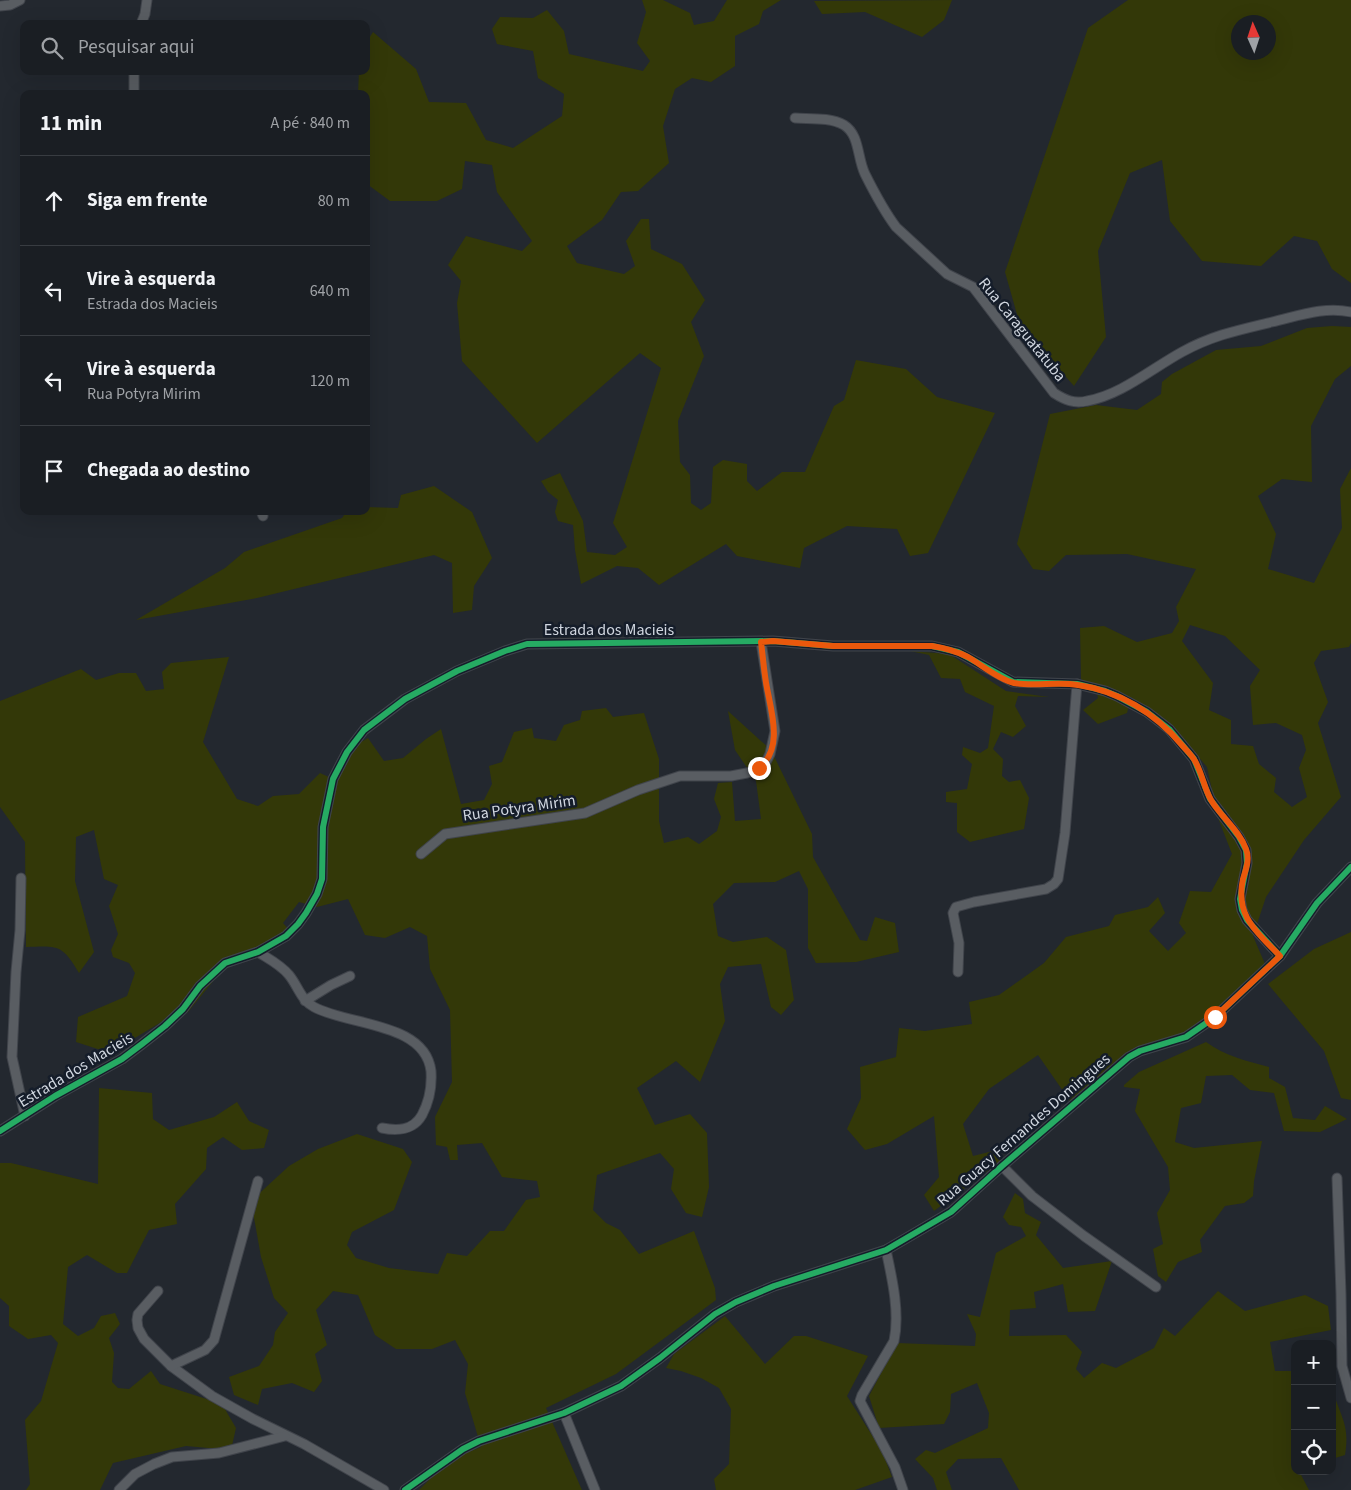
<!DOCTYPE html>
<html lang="pt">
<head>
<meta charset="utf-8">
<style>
  body { margin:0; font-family:"Source Sans 3",sans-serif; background:#272b30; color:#f1f3f6 }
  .controls { position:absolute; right:15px; bottom:15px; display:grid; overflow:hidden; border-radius:10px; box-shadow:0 5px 20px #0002 }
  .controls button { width:45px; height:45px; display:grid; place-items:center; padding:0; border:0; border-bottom:1px solid #383c41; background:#1a1e23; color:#f1f3f6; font:25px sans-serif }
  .compass { position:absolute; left:1231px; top:15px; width:45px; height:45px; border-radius:50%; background:#1a1e23; box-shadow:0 5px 20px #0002; rotate:357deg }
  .stop { position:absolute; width:15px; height:15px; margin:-11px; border:4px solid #ea580c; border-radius:50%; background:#fff }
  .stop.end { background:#ea580c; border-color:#fff; box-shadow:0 1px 5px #0008 }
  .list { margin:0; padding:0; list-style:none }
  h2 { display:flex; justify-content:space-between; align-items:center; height:65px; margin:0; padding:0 20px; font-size:21px }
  h2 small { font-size:16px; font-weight:400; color:#9fa2a6 }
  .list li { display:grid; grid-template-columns:32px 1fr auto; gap:15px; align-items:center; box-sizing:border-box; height:90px; padding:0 20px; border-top:1px solid #383c41 }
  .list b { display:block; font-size:19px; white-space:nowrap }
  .list p { margin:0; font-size:16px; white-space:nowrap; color:#9fa2a6 }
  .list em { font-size:16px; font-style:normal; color:#9fa2a6 }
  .icon { flex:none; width:28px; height:28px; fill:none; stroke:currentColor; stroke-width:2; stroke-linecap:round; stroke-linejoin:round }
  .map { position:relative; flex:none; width:1351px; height:1490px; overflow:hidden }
  .search { position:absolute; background:#1a1e23; box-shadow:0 5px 20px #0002; left:20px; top:20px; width:350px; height:55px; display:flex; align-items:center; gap:12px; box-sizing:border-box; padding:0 18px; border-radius:10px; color:#9fa2a6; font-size:19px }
  .panel { position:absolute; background:#1a1e23; box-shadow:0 5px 20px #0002; left:20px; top:90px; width:350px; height:425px; border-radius:10px }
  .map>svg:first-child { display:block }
  .green { fill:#333808; fill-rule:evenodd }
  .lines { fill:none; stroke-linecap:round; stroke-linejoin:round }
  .street-casing { stroke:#40444b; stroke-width:11 }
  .street { stroke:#595d62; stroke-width:9 }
  .cycleway-casing { stroke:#151d2a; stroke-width:9 }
  .cycleway { stroke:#26ab63; stroke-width:6 }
  .route { stroke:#ea580c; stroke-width:6 }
  .labels { text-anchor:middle; stroke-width:5; stroke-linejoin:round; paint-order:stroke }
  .street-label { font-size:16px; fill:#d0d6df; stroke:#151d2a }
</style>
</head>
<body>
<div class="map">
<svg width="1351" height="1490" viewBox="0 0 1351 1490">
  <rect width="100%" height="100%" fill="#23282f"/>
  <g class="green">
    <polygon points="642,0 663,0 690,13 694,25 714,21 727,0 781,0 763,11 759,24 735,36 735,66 711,82 692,78 675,89 663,126 669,163 638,191 621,192 602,220 567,246 577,263 624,274 635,266 626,241 641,219 649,219 651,249 682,264 705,300 691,322 704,356 678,421 680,462 690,475 691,503 701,510 711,503 713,467 723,460 747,464 747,481 757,491 782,472 805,472 834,406 844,400 856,360 906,369 937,397 995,413 928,553 910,556 897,529 847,526 804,548 800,568 737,556 726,544 659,585 638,568 617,566 581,584 575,550 573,525 558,521 555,512 558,500 548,492 541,481 560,473 583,521 587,552 615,555 627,547 613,523 661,368 640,353 537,443 462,361 457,303 461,281 448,265 466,236 522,251 532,241 497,192 492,165 465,161 462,189 437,201 390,201 367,184 366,94 358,94 359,71 366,71 366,43 373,32 416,69 429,102 466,103 486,140 513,148 562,116 564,94 538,78 533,51 497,44 492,29 500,17 533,18 547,10 564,31 569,54 643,71 650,61 637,43 646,12"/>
    <polygon points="952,0 944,20 922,37 865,12 822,14 814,1"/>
    <path d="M1128 0H1351V283L1332 269 1317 241 1294 236 1261 266 1202 261 1170 221 1162 160 1130 173 1098 251 1106 337 1074 386 1020 325 1005 272 1088 28ZM1238 22H1268V52H1238Z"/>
    <path d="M1332 326 1351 327V366L1335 379 1311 426 1312 482 1282 479 1258 496 1276 534 1268 569 1314 583 1342 528 1340 489 1351 468V643L1349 647 1321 651 1314 663 1328 702 1318 723 1341 797 1304 840 1266 897 1253 936 1265 964 1234 998 1188 1036 1137 1049 1070 1101 1038 1055 989 1089 963 1124 973 1156 993 1151 1001 1161 934 1211 924 1195 939 1177 934 1116 887 1144 865 1150 847 1129 861 1098 860 1067 896 1057 899 1028 925 1031 972 1024 969 1002 999 995 1044 963 1066 937 1109 926 1115 915 1148 907 1158 897 1165 913 1149 931 1168 951 1186 933 1179 923 1190 891 1211 892 1232 854 1218 818 1207 767 1170 723 1131 697 1127 713 1098 724 1083 710 1098 698 1096 689 1081 679 1080 628 1104 626 1137 642 1172 633 1179 621 1176 607 1196 569 1127 554 1066 555 1049 571 1033 569 1017 544 1050 414 1096 405 1137 410 1161 394 1162 382 1172 374 1216 350 1261 346 1307 328ZM1190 625 1225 636 1260 670 1250 686 1253 725 1276 723 1302 735 1306 750 1299 768 1307 797 1292 807 1274 792 1276 778 1259 764 1253 746 1231 744V720L1209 710 1213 683 1182 641Z"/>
    <polygon points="434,486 472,512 492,558 474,586 472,610 453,613 452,563 434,555 257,598 136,620 225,568 244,552 342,518 347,511 366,511 366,507 398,508 401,495"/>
    <polygon points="910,651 949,654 1006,691 1049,697 1018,696 1015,706 1026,726 1013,737 1001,732 993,749 1003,759 1002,776 1009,782 1020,780 1029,798 1024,829 970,842 957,832 957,803 946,802 946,792 967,789 972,764 962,755 963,747 980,753 988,748 994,706 965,692 960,679 941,678 929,655"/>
    <path d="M229 657 203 742 237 799 258 806 273 796 299 794 320 773 331 778 351 748 368 738 384 761 403 758 426 739 441 729 461 804 484 800 492 784 489 766 502 762 514 732 532 728 534 738 556 741 564 725 580 720 582 711 606 708 613 717 644 713 659 759V821L664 843 688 837 699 844 717 831 721 817 714 799 718 783 732 782 735 821 761 819 756 781 735 750 728 711 771 750 812 834 813 857 860 940 867 941 875 917 895 923 899 952 856 962 816 963 808 948V889L799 871 775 882 734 883 713 904 718 936 733 942 767 937 786 950 794 1000 781 1015 771 1007 761 964 728 967 720 984 725 1021 700 1082 676 1061 637 1088 655 1125 690 1114 707 1133 709 1187 702 1217 686 1213 671 1189 674 1169 660 1153 597 1175 593 1210 606 1223 620 1230 639 1254 694 1231 715 1288 716 1300 616 1374 546 1408 582 1490H419L449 1460 481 1447 465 1393 468 1364 455 1340 432 1349H396L375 1335 358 1295 333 1291 316 1310 327 1345 315 1354 322 1381 314 1392 292 1383 262 1389 258 1405 234 1395 229 1377 259 1366 273 1345 275 1332 288 1313 274 1298 261 1257 251 1201 289 1166 318 1149 357 1134 403 1149 412 1162 394 1210 352 1232 347 1245 356 1258 389 1268 438 1274 447 1253 467 1256 490 1231H504L526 1200 540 1197 537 1181 502 1177 482 1143 457 1145 458 1160H450L447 1147 436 1145 435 1117 452 1082 450 1010 430 969 427 936 410 927 385 938 365 935 348 899 317 907 299 902 283 923 292 933 264 956 228 963 188 1012 163 1021 110 1053 76 1042 78 1017 127 996 135 973 129 963 113 957 111 950 118 934 109 906 118 885 104 879 94 830 76 837 75 881 94 952 79 973C62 944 58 946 26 947L25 842 0 807V701L81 669 96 680 119 673H136L146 691 164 689 162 672 171 663Z"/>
    <polygon points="1351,932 1351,1100 1341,1098 1324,1051 1268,984 1314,949"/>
    <path d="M1206 1042C1225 1056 1247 1061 1269 1067V1078L1285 1087 1293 1118 1315 1120 1325 1106 1347 1119 1320 1132 1284 1131 1274 1093 1250 1090 1232 1075 1206 1076 1201 1103 1181 1108 1175 1142 1194 1148 1262 1141 1254 1181 1253 1196 1244 1203 1225 1206 1200 1240 1202 1252 1178 1262 1166 1282 1158 1276 1153 1249 1163 1244 1157 1213 1170 1190 1168 1167 1135 1111 1140 1089 1124 1087V1085L1139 1072Z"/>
    <polygon points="99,1088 152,1093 153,1119 169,1130 214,1117 237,1102 249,1121 269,1130 264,1148 242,1150 223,1137 207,1148 206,1169 175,1204 177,1224 149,1230 127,1273 117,1273 87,1255 68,1267 63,1324 78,1336 94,1328 101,1316 115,1313 120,1324 109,1338 114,1353 112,1382 118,1388 129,1389 151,1371 160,1384 222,1404 236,1428 231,1450 186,1446 113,1463 100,1490 26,1490 30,1484 25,1420 41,1401 58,1343 51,1335 28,1339 9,1326 9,1306 0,1298 0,1163 11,1163 98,1184"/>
    <polygon points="1015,1193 1023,1199 1025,1213 1041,1222 1036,1235 1063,1268 1112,1261 1095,1311 1068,1312 1063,1284 1034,1292 1036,1308 1010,1310 1009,1336 1066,1335 1082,1352 1076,1369 1084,1378 1102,1363 1116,1368 1154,1348 1164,1328 1175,1336 1218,1291 1245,1311 1305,1295 1328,1306 1331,1330 1270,1342 1275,1371 1295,1371 1295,1471 1299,1471 1309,1490 1019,1490 1001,1458 958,1459 946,1472 952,1490 937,1490 933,1478 915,1459 926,1450 935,1453 988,1428 989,1413 977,1383 951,1394 950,1412 944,1424 879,1428 869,1396 897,1343 975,1346 976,1334 967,1314 980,1317 996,1253 1026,1236 1021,1227 1009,1225 1003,1217"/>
    <polygon points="725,1316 765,1364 794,1336 806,1336 868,1356 847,1396 882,1451 892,1477 855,1490 716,1490 714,1479 729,1464 731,1409 719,1388 701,1378 681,1371 666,1368 674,1354"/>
    <path d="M1332 1385C1337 1413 1351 1422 1345 1455L1332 1459Z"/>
  </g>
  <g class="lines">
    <g class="street-casing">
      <g id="street">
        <polyline points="0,6 10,5 20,0"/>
        <polyline points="141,24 145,14 147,0"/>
        <polyline points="134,71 134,94"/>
        <path d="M795 118C810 119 830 117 844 125 860 135 857 158 865 174 874 192 884 211 896 227L947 274 973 287 1054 393C1065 400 1074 404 1087 401 1121 395 1151 369 1182 352 1213 335 1239 330 1272 322 1298 316 1324 306 1351 312"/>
        <polyline points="261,511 263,516"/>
        <polyline points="421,854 445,834 585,813 638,790 680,776 731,776 747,773 759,769 765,764 770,754 775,731 761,642"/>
        <polyline points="21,878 20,930 16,972 12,1057 25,1116"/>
        <path d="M258 952C269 959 281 965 289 975 298 986 301 1000 314 1007 349 1026 425 1022 431 1071 432 1086 429 1102 422 1115 413 1131 397 1131 382 1128"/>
        <polyline points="958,972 959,943 953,913 956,907 974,902 1046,889 1054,884 1058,879 1065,833 1077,684"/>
        <polyline points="305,1001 331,985 350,976"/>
        <polyline points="0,1131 55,1096 122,1059 142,1044 165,1026 183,1009 200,986 225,963 258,952 286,936 298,924 306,913 317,894 322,879 323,827 333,779 347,752 364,730 405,699 457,671 505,651 527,644 773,641 833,646 932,646 958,652 1013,682 1077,684 1105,691 1117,696 1147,712 1169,729 1194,759 1210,799 1239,837 1246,850 1247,863 1240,899 1242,910 1247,920 1280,956"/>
        <polyline points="1002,1166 1032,1196 1084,1236 1156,1287"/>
        <polyline points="1337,1178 1341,1294 1342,1366 1351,1398"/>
        <path d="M886 1250C892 1278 900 1312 894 1341L862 1395 860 1401 895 1467 903 1490"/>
        <polyline points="158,1291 138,1314 137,1320 138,1328 144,1339 171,1366 212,1396 253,1419 304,1444 384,1490"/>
        <polyline points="171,1366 205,1350 214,1340 258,1181"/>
        <polyline points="564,1413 595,1490"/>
        <polyline points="119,1490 135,1474 154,1464 172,1457 219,1453 285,1436"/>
        <polyline points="405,1490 463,1449 479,1441 564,1413 621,1386 660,1358 715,1314 736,1302 774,1286 886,1250 951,1212 1002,1166 1129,1057 1140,1051 1186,1037 1215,1017 1280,956 1317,903 1351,867"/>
      </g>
    </g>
    <use href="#street" class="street"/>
    <g class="cycleway-casing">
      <g id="cycleway">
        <polyline points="0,1131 55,1096 122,1059 142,1044 165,1026 183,1009 200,986 225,963 258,952 286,936 298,924 306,913 317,894 322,879 323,827 333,779 347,752 364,730 405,699 457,671 505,651 527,644 773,641 833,646 932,646 958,652 1013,682 1077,684 1105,691 1117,696 1147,712 1169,729 1194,759 1210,799 1239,837 1246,850 1247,863 1240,899 1242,910 1247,920 1280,956"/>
        <polyline points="405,1490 463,1449 479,1441 564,1413 621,1386 660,1358 715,1314 736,1302 774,1286 886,1250 951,1212 1002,1166 1129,1057 1140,1051 1186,1037 1215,1017 1280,956 1317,903 1351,867"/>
      </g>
    </g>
    <use href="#cycleway" class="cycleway"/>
  </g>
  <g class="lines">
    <path class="route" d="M759 768C783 749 772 714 767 688 764 673 763 657 761 642L773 641 833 646H932C945 648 956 651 968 657 982 665 998 679 1014 683 1035 687 1057 681 1078 685 1119 691 1155 713 1181 744 1186 750 1192 755 1195 761 1202 773 1204 788 1211 800 1221 817 1239 830 1246 849 1250 859 1246 869 1243 879 1235 916 1256 931 1280 956L1215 1017"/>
  </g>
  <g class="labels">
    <g class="street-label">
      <text transform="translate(1023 329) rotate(51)" y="6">Rua Caraguatatuba</text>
      <text x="609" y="635">Estrada dos Macieis</text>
      <text transform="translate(519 807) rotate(-8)" y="6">Rua Potyra Mirim</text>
      <text transform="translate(75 1069) rotate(-31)" y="6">Estrada dos Macieis</text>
      <text transform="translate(1023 1129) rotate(-41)" y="6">Rua Guacy Fernandes Domingues</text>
    </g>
  </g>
</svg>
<div class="controls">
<button>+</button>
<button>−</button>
<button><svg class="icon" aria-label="locate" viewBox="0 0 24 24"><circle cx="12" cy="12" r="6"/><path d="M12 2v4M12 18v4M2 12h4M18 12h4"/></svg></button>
</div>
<svg class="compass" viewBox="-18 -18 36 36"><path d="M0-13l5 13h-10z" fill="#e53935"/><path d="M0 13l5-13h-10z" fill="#9fa2a6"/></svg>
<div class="stop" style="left:1215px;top:1017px"></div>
<div class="stop end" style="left:759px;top:768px"></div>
<div class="search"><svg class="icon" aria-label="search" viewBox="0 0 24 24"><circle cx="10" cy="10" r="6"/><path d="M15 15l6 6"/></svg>Pesquisar aqui</div>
<section class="panel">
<h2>11 min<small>A pé · 840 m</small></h2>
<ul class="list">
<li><svg class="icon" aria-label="ahead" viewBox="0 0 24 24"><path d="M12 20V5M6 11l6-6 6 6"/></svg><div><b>Siga em frente</b></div><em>80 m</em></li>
<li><svg class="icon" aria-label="left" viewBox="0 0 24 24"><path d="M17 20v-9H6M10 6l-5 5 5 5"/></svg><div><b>Vire à esquerda</b><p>Estrada dos Macieis</p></div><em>640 m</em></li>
<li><svg class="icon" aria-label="left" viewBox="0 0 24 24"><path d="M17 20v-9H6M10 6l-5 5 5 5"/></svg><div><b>Vire à esquerda</b><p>Rua Potyra Mirim</p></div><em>120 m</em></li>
<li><svg class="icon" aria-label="arrive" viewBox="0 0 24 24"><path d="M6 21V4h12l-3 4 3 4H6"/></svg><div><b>Chegada ao destino</b></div></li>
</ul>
</section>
</div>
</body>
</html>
